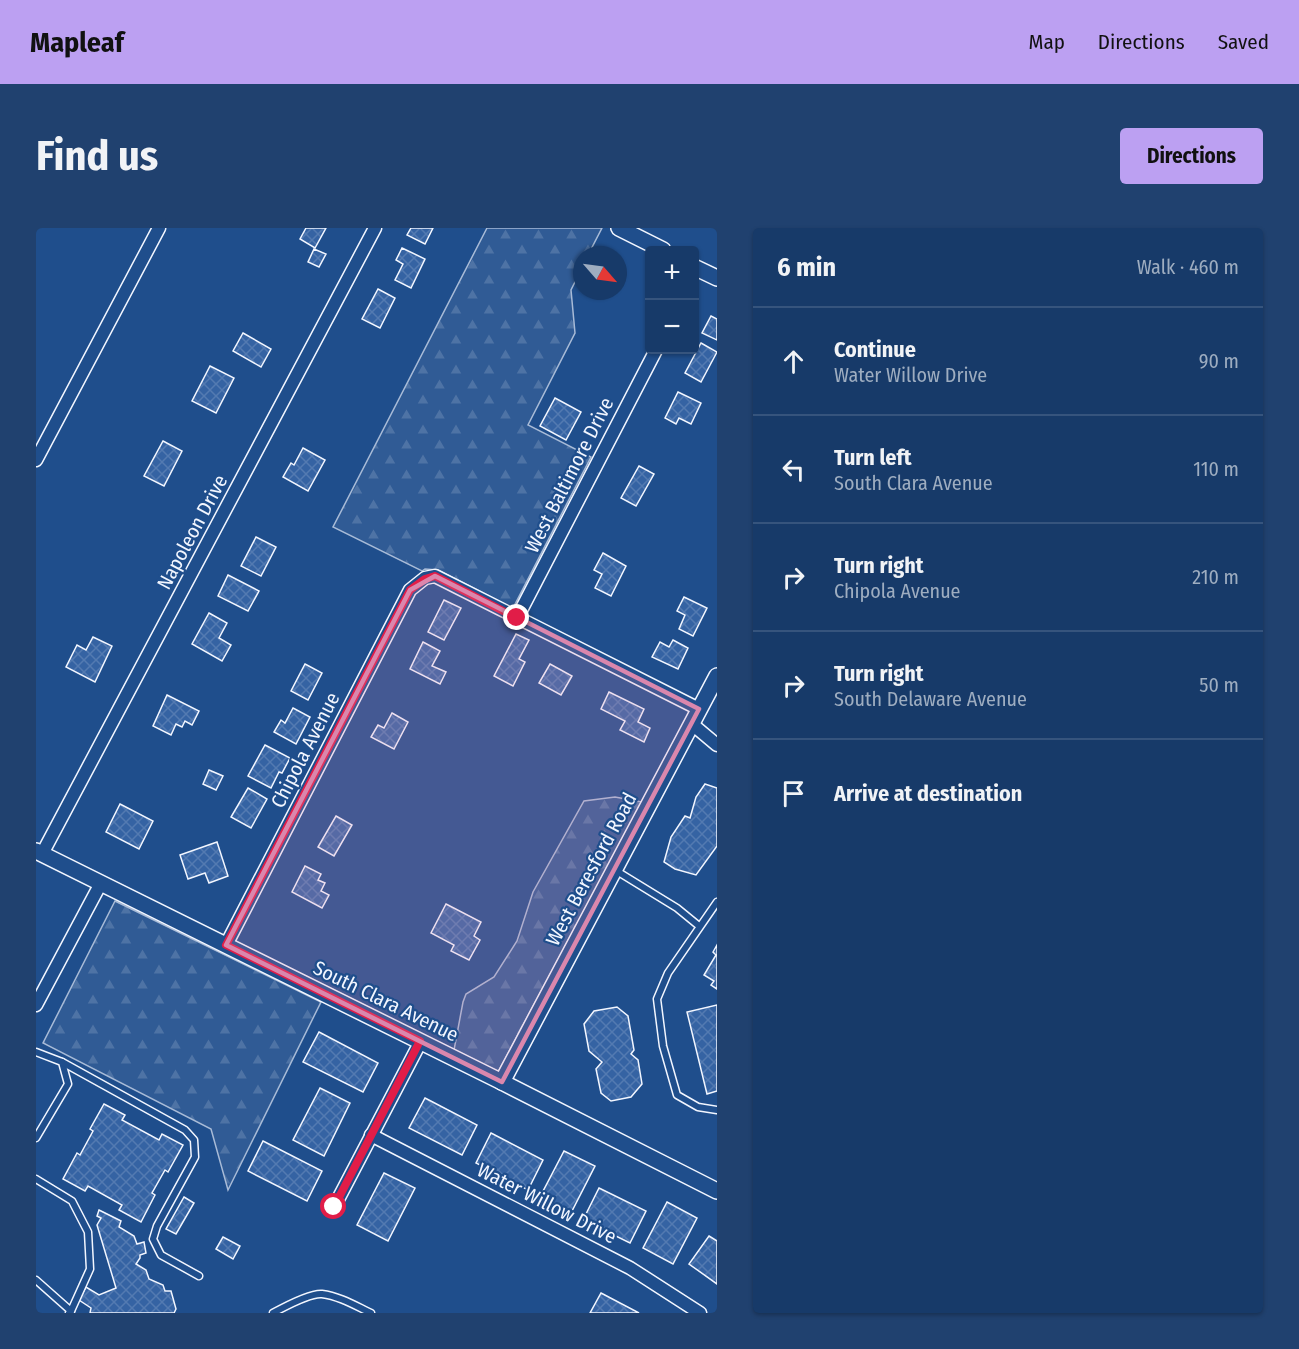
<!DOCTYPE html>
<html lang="en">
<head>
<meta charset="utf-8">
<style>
  body { margin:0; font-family:"Fira Sans Condensed",sans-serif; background:#20416f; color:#f1f3f6 }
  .controls { position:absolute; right:18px; top:18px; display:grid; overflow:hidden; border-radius:6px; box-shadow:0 2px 4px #0004 }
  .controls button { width:54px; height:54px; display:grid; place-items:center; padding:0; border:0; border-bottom:2px solid #36547d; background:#173a69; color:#f1f3f6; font:30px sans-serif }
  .compass { position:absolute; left:537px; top:18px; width:54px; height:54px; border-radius:50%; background:#173a69; box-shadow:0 2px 4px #0004; rotate:118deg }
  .stop { position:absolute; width:18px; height:18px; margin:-14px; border:4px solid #e11d48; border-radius:50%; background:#fff }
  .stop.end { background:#e11d48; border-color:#fff; box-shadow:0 2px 6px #0008 }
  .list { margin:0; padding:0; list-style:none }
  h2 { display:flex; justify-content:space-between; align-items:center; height:78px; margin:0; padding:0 24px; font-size:26px }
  h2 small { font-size:20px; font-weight:400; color:#9eadc0 }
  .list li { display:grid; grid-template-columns:39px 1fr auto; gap:18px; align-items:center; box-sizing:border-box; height:108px; padding:0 24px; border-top:2px solid #36547d }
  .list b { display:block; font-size:22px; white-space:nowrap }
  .list p { margin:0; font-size:20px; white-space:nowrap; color:#9eadc0 }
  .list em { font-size:20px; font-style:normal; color:#9eadc0 }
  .icon { flex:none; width:33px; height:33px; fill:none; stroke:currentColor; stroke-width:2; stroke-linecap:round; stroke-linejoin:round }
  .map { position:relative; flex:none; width:681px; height:1085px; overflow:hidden; border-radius:6px }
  header { display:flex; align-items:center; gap:36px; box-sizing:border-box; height:84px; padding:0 30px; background:#bca0f2; color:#111 }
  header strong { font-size:28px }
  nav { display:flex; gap:33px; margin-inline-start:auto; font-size:21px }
  .intro { display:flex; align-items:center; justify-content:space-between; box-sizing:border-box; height:144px; padding:0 36px }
  h1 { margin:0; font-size:42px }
  .button { padding:15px 27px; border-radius:6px; background:#bca0f2; color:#111; font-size:21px; font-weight:700 }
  main { display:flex; gap:36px; padding:0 36px }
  aside { flex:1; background:#173a69; border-radius:6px; box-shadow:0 2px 4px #0004 }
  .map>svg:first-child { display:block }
  .forest { fill:url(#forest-firs); stroke:#a8bbd7; stroke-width:1.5 }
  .building { fill:url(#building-cross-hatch); stroke:#f2f6ff; stroke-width:1.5 }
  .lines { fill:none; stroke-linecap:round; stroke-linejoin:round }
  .service-casing { stroke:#f2f6ff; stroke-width:9 }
  .minor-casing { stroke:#f2f6ff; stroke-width:15 }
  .tertiary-casing { stroke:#f2f6ff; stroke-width:18 }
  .service { stroke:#1f4e8c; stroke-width:6 }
  .minor { stroke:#1f4e8c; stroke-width:12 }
  .tertiary { stroke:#1f4e8c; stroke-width:15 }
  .route { stroke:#e11d48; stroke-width:8 }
  .marked { fill:#da87ad; fill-opacity:0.2; stroke:#da87ad; stroke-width:4.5; stroke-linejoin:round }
  .labels { text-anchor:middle; stroke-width:4.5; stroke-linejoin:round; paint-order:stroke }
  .street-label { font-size:20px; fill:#f2f6ff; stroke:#1f4e8c }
</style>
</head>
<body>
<header>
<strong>Mapleaf</strong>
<nav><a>Map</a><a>Directions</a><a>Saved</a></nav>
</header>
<div class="intro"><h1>Find us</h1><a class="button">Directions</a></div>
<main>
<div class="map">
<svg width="681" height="1085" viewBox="0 0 681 1085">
  <defs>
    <pattern id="forest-firs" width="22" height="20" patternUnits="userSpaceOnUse" patternTransform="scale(1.5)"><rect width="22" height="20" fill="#305b95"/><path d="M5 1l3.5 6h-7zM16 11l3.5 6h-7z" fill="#4e73a5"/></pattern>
    <pattern id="building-cross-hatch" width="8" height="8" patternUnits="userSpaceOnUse" patternTransform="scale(1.5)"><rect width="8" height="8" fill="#3563a3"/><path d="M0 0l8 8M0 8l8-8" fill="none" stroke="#537ab1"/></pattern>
  </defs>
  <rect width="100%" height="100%" fill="#1f4e8c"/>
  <g class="forest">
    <polygon points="451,0 566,0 552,27 546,27 546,40 535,62 539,105 492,197 555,229 477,380 402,342 389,341 386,343 297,299"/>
    <polygon points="579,569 606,574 462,844 418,822 427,774 430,766 458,749 481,713 497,664 548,573"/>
    <polygon points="79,673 285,774 192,962 175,901 7,815"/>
  </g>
  <g class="building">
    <polygon points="270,0 290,0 279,20 264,11"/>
    <polygon points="375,0 397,0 389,16 371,7"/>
    <polygon points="366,20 389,31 375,60 359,52 367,36 360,32"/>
    <polygon points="278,21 290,26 283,39 272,34"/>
    <polygon points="342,61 359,70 344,100 326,91"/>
    <polygon points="675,88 681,91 681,112 666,105"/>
    <polygon points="207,105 235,121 225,139 197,123"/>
    <polygon points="665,115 681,124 665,154 649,145"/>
    <polygon points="174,138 198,150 180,185 156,173"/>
    <polygon points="642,164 665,175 655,196 643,190 640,196 629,190"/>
    <polygon points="519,170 545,184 530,212 504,198"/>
    <polygon points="127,213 146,223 128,258 108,248"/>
    <polygon points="267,220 289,232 272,263 247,249 255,235 258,237"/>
    <polygon points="603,238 618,246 600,278 585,270"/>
    <polygon points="220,309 240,319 225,348 205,338"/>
    <polygon points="567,325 590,338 575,368 559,360 566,346 558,342"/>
    <polygon points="192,347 223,363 212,383 182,368"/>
    <polygon points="648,369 671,380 657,408 643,401 649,387 641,383"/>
    <polygon points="408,372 425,380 408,412 392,404"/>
    <polygon points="173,385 191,395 183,410 195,417 186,433 156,416"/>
    <polygon points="480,406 493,412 483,431 489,434 477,458 458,448"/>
    <polygon points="57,409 76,418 59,454 30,439 41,417 50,422"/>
    <polygon points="637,412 652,420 642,441 616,429 624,414 633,419"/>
    <polygon points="387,414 404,423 396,438 410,444 404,456 374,441"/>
    <polygon points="269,436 286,445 272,472 255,463"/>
    <polygon points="514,436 536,448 525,467 503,455"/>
    <polygon points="573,464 608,481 602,494 614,500 608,514 584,502 589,493 565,481"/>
    <polygon points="131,467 163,483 156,497 149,493 146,499 140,496 135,507 117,498"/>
    <polygon points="257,480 274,489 260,516 238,504 245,492 249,495"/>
    <polygon points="356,485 372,494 358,521 335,509 342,497 348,500"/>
    <polygon points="229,517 254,530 246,545 243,544 235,560 212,548"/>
    <polygon points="173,542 187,548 180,562 167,556"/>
    <polygon points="669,556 681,560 681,618 660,647 639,641 628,634 635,609 649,588 654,590 660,569"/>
    <polygon points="212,560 231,571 215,600 195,589"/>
    <polygon points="84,576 117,593 103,621 70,604"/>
    <polygon points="300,588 316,597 298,628 282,619"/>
    <polygon points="181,614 192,648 173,655 169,645 152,651 144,627"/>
    <polygon points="269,638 285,646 282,652 289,655 285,663 293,667 286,680 256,664"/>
    <polygon points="410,676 445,694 438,708 444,712 433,732 415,723 418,717 395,705"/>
    <polygon points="681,717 681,761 675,757 678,753 668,747 680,727 677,724"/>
    <polygon points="681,777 681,863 671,866 651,784"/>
    <polygon points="581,779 592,788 598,822 595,826 602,832 606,856 595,869 575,873 565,865 560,841 566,834 553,823 548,796 558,783"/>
    <polygon points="283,804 342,835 327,864 267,834"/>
    <polygon points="284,860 314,875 288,928 257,912"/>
    <polygon points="389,870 441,897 426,927 373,900"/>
    <polygon points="68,876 89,887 86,892 123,912 126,906 147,917 132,944 129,942 116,965 119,967 105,994 83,982 86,977 52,958 49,963 27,951 41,925 44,927 57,903 54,901"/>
    <polygon points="455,905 507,932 492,962 440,935"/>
    <polygon points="227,913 286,943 271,973 212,943"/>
    <polygon points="528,923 559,938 535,985 504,969"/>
    <polygon points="348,945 379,960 352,1013 321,997"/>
    <polygon points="563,960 610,983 594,1015 547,992"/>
    <polygon points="148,969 158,975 140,1006 130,1001"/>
    <polygon points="631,974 661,990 637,1036 607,1020"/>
    <polygon points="63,982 85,993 83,999 98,1008 101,1016 108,1014 110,1025 104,1027 104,1030 100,1036 110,1042 113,1051 127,1057 129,1063 135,1063 140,1081 138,1085 54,1085 55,1080 43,1072 50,1059 63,1067 80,1060 61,997 65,990 61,988"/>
    <polygon points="673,1008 681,1013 681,1056 653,1036"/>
    <polygon points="187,1009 204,1018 197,1031 180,1021"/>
    <polygon points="565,1065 603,1085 554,1085"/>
  </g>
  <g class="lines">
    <g class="service-casing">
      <g id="service">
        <polyline points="579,642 641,680 663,698"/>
        <polyline points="681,674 632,745 621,771 627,818 641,867 662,879 681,882"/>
        <polyline points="0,824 26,834 32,856 0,910"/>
        <polyline points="26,834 149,902 158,912 159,929 121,998 117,1011 125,1027 163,1048"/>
        <polyline points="0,951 36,973 52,1004 54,1041 35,1083"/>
        <polyline points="0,1052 35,1083 33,1085"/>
        <path d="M237 1085C248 1079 274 1065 286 1066 303 1068 320 1078 335 1085"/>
      </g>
    </g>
    <g class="minor-casing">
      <g id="minor">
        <polyline points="0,232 123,0"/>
        <polyline points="481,390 620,122"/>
        <polyline points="656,496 681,517"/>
        <polyline points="6,626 339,0"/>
        <polyline points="190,717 374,362 389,350 399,348 663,481"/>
        <polyline points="0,777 65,655"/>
        <polyline points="335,907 594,1040 664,1085"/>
        <polyline points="298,979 385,813"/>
      </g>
    </g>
    <g class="tertiary-casing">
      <g id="tertiary">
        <polyline points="583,0 627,22"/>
        <polyline points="658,39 681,50"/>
        <polyline points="0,623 466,854 681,963"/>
        <polyline points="466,854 681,448"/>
      </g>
    </g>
    <use href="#service" class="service"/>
    <use href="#minor" class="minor"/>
    <use href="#tertiary" class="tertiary"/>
  </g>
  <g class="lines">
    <polyline class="route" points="298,979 384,813 190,717 374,362 389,351 399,348 481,390"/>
  </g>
  <path class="marked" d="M399 348 663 481 466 854 190 717 374 362Z"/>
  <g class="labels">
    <g class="street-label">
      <text transform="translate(533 247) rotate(-63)" y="7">West Baltimore Drive</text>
      <text transform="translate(156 304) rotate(-62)" y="7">Napoleon Drive</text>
      <text transform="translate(269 522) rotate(-63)" y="7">Chipola Avenue</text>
      <text transform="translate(555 641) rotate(-62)" y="7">West Beresford Road</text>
      <text transform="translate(350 773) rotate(26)" y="7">South Clara Avenue</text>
      <text transform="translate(511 975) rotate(27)" y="7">Water Willow Drive</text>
    </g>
  </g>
</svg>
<div class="controls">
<button>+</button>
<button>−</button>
</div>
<svg class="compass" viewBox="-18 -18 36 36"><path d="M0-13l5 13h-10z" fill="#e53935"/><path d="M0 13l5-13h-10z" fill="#9eadc0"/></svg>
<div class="stop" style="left:298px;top:979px"></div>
<div class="stop end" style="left:481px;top:390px"></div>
</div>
<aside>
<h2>6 min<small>Walk · 460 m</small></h2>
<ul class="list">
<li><svg class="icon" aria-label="ahead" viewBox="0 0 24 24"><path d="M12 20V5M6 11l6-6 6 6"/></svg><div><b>Continue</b><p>Water Willow Drive</p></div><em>90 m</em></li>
<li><svg class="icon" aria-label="left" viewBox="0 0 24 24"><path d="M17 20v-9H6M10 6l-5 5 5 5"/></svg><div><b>Turn left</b><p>South Clara Avenue</p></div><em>110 m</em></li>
<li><svg class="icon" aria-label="right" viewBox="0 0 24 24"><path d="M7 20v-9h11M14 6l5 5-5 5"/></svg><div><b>Turn right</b><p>Chipola Avenue</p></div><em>210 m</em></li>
<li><svg class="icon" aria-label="right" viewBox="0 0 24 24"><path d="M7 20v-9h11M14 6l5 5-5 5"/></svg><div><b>Turn right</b><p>South Delaware Avenue</p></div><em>50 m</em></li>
<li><svg class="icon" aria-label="arrive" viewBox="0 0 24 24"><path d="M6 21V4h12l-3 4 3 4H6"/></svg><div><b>Arrive at destination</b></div></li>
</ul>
</aside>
</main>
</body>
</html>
